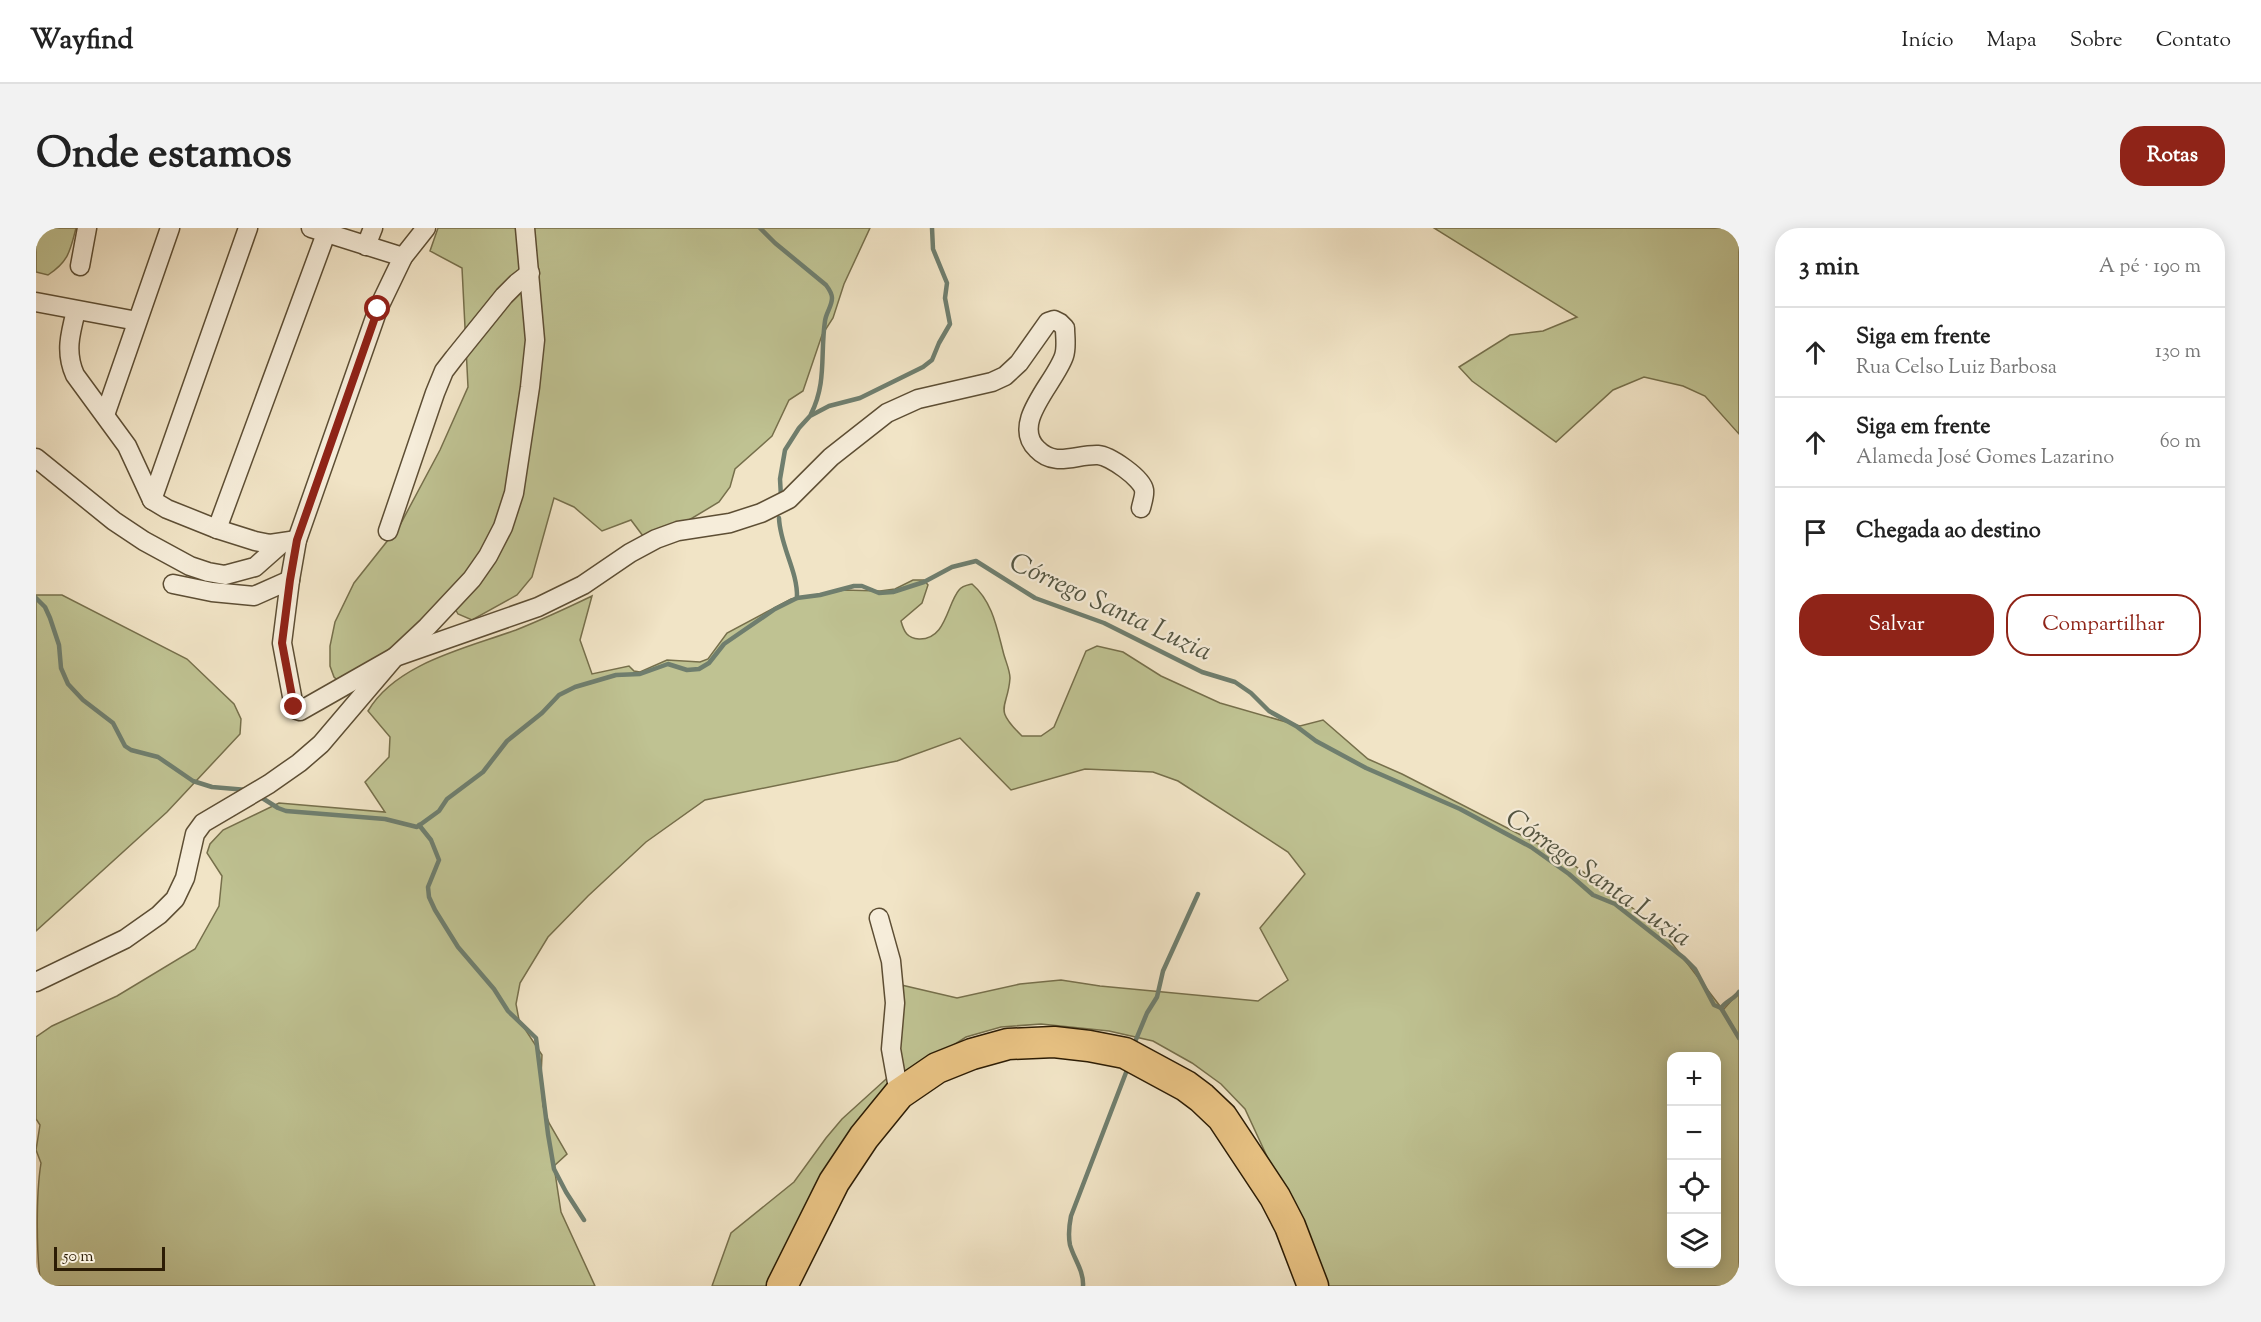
<!DOCTYPE html>
<html lang="pt">
<head>
<meta charset="utf-8">
<style>
  body { margin:0; font-family:"Sorts Mill Goudy",serif; background:#f2f2f2; color:#222 }
  .controls { position:absolute; right:18px; bottom:18px; display:grid; overflow:hidden; border-radius:12px; box-shadow:0 3px 15px #0003 }
  .controls button { width:54px; height:54px; display:grid; place-items:center; padding:0; border:0; border-bottom:2px solid #e0e0e0; background:#fff; color:#222; font:30px sans-serif }
  .scale { position:absolute; left:18px; bottom:15px; width:111px; box-sizing:border-box; padding-left:6px; border:3px solid #2c1c04; border-top:0; font-size:16px; line-height:21px; white-space:nowrap; color:#2c1c04; -webkit-text-stroke:4px #f6edda; paint-order:stroke }
  .stop { position:absolute; width:18px; height:18px; margin:-14px; border:4px solid #8f2418; border-radius:50%; background:#fff }
  .stop.end { background:#8f2418; border-color:#fff; box-shadow:0 2px 6px #0008 }
  .list { margin:0; padding:0; list-style:none }
  h2 { display:flex; justify-content:space-between; align-items:center; height:78px; margin:0; padding:0 24px; font-size:26px }
  h2 small { font-size:20px; font-weight:400; color:#767676 }
  .list li { display:grid; grid-template-columns:39px 1fr auto; gap:18px; align-items:center; box-sizing:border-box; height:90px; padding:0 24px; border-top:2px solid #e0e0e0 }
  .list b { display:block; font-size:22px; white-space:nowrap }
  .list p { margin:0; font-size:20px; white-space:nowrap; color:#767676 }
  .list em { font-size:20px; font-style:normal; color:#767676 }
  .actions { display:flex; gap:12px; padding:18px 24px }
  .actions a { flex:1; padding:14px 0; border:2px solid #8f2418; border-radius:24px; text-align:center; font-size:21px; color:#8f2418 }
  .actions .main { background:#8f2418; color:#fff }
  .icon { flex:none; width:33px; height:33px; fill:none; stroke:currentColor; stroke-width:2; stroke-linecap:round; stroke-linejoin:round }
  .map { position:relative; flex:none; width:1703px; height:1058px; overflow:hidden; border-radius:24px }
  header { display:flex; align-items:center; gap:36px; box-sizing:border-box; height:84px; padding:0 30px; background:#fff; border-bottom:2px solid #e0e0e0 }
  header strong { font-size:28px }
  nav { display:flex; gap:33px; margin-inline-start:auto; font-size:21px }
  .intro { display:flex; align-items:center; justify-content:space-between; box-sizing:border-box; height:144px; padding:0 36px }
  h1 { margin:0; font-size:42px }
  .button { padding:15px 27px; border-radius:24px; background:#8f2418; color:#fff; font-size:21px; font-weight:700 }
  main { display:flex; gap:36px; padding:0 36px }
  aside { flex:1; background:#fff; border-radius:24px; box-shadow:0 3px 15px #0003 }
  .map>svg:first-child { display:block }
  .green { fill:#bfc292; stroke:#766f4b; stroke-width:1.5; fill-rule:evenodd }
  .lines { fill:none; stroke-linecap:round; stroke-linejoin:round }
  .stream { stroke:#6f7e6e; stroke-width:4.5 }
  .minor-casing { stroke:#5d4e34; stroke-width:21 }
  .trunk-casing { stroke:#2c1c04; stroke-width:33 }
  .minor { stroke:#f6edda; stroke-width:18 }
  .trunk { stroke:#e8c283; stroke-width:30 }
  .route { stroke:#8f2418; stroke-width:8 }
  .labels { text-anchor:middle; stroke-width:4.5; stroke-linejoin:round; paint-order:stroke }
  .water-label { font-size:27px; font-style:italic; fill:#535542; stroke:#f6edda }
</style>
</head>
<body>
<header>
<strong>Wayfind</strong>
<nav><a>Início</a><a>Mapa</a><a>Sobre</a><a>Contato</a></nav>
</header>
<div class="intro"><h1>Onde estamos</h1><a class="button">Rotas</a></div>
<main>
<div class="map">
<svg width="1703" height="1058" viewBox="0 0 1703 1058">
  <rect width="100%" height="100%" fill="#f1e4c6"/>
  <filter id="stains"><feTurbulence type="fractalNoise" baseFrequency=".00333" numOctaves="4"/><feColorMatrix values="0 0 0 0 .2 0 0 0 0 .09 0 0 0 0 .02 0 0 0 .5 -.17"/></filter>
  <radialGradient id="worn" r=".72"><stop offset=".6" stop-color="#630" stop-opacity="0"/><stop offset="1" stop-color="#630" stop-opacity=".3"/></radialGradient>
  <g class="green">
    <path d="M0 0H40C34 23 33 33 12 47L0 44Z"/>
    <polygon points="402,0 834,0 808,56 797,90 786,107 767,163 753,172 736,208 699,241 694,259 683,274 648,295 610,312 595,292 566,303 538,279 518,270 496,349 481,367 436,392 422,386 418,379 308,458 298,449 294,438 294,418 299,394 318,355 364,297 404,222 432,159 426,40 394,23"/>
    <polygon points="1398,0 1703,0 1703,206 1669,168 1647,158 1608,149 1577,162 1520,214 1436,153 1423,139 1474,107 1507,103 1541,89"/>
    <path d="M877 352H888L892 357 886 375 865 393C868 404 871 410 883 411 910 412 911 376 923 362 926 358 932 357 936 356 957 374 961 401 968 427 970 434 974 443 974 450 972 481 956 479 986 508H1005L1018 499 1050 423 1061 418 1087 424 1125 448 1184 475 1264 498 1287 492 1332 531 1366 546 1524 627 1625 701 1687 782 1703 764V1058H1291L1209 881 1185 856 1156 835 1117 813 1073 803 1005 796 965 799 930 809 894 832 794 939 730 1058H676L695 1005 758 954 790 910 806 891 859 843 861 756 921 770 984 756 1025 752 1064 758 1222 773 1252 752 1224 700 1269 646 1252 624 1142 553 1117 544 1049 541 975 562 924 510 861 533 669 572 610 614 552 668 512 709 484 755 480 776 483 792 506 827 505 849 507 878 513 895 531 926 518 938 525 984 559 1058H5C0 1025 0 966 5 935L0 922 4 897 0 891V809L16 798 81 768 159 721 183 678 186 648 171 625 174 616 187 602 243 575 349 584 329 554 353 529 354 509 332 483C360 435 431 420 480 402 505 392 531 380 556 368L544 412 556 446 593 438 598 443 604 444 631 432 664 434 672 431 691 405 755 371 808 362 844 363 859 361ZM1636 828H1680V1036H1636Z"/>
    <polygon points="0,367 26,367 151,431 198,476 205,491 204,506 131,584 0,703"/>
  </g>
  <g class="lines">
    <g class="stream">
      <path d="M724 0 739 15 790 57C793 61 796 65 796 70 796 78 790 85 789 93 784 127 791 154 775 186"/>
      <polyline points="745,269 744,251 749,222 763,200 774,188 793,178 824,170 887,139 896,132 903,115 914,96 909,70 911,55 897,21 896,0"/>
      <path d="M743 290C744 318 762 343 761 370"/>
      <polyline points="0,370 9,379 14,390 23,417 25,440 32,456 47,472 77,495 89,518 95,522 122,529 157,553 176,559 211,562"/>
      <polyline points="223,568 242,580 250,583 349,591 381,599 403,583 411,571 447,544 471,513 506,485 523,467 539,459 580,447 604,446 632,436 651,442 663,441 673,435 688,416 739,381 761,370 784,367 818,358 826,358 843,365 857,364 888,354 916,339 940,333 999,370 1068,395 1166,444 1199,454 1215,465 1233,483 1260,498 1280,513 1330,540 1424,581 1495,619 1533,646 1557,667 1579,676 1648,730 1659,741 1678,777 1685,780 1703,810"/>
      <polyline points="383,597 395,612 403,632 392,659 393,669 399,682 422,719 458,761 472,783 500,810 512,906 518,941 530,964 548,992"/>
      <path d="M1685 780C1690 773 1698 771 1703 764"/>
      <polyline points="1099,814 1111,785 1121,769 1127,743 1162,666"/>
      <path d="M1047 1058C1048 1043 1038 1031 1034 1017 1032 1007 1033 998 1035 988L1091 842"/>
    </g>
    <g class="minor-casing">
      <g id="minor">
        <polyline points="275,0 367,29"/>
        <path d="M390 0 367 29 342 81 261 312 254 352 246 415 258 479 261 482 264 483 359 429 502 379 547 357 594 325 620 311 642 303 694 295 725 285 753 271 795 229 851 185 882 171 956 154 969 148 983 135 1012 94 1018 92 1024 95 1029 100C1029 109 1031 119 1028 128 1019 155 974 195 1001 221 1019 240 1040 226 1062 227 1074 228 1106 250 1108 262 1109 267 1106 275 1105 280"/>
        <polyline points="330,18 337,0"/>
        <polyline points="44,38 51,0"/>
        <polyline points="0,74 101,93"/>
        <path d="M40 83C34 106 29 125 39 147L91 218 116 272 131 281 181 301 219 313 234 316 261 312"/>
        <polyline points="69,187 134,0"/>
        <polyline points="0,230 78,293 108,313 154,338 172,344 189,347 219,339 245,316"/>
        <polyline points="116,272 212,0"/>
        <polyline points="181,301 292,0"/>
        <polyline points="352,303 399,165 408,143 418,130 468,68 481,55 494,45"/>
        <polyline points="137,356 176,364 218,368 254,352"/>
        <polyline points="843,690 855,733 859,775 855,821 863,866"/>
        <polyline points="0,754 89,711 123,687 139,671 149,650 159,606 167,595 233,556 263,535 285,516 359,429 391,399 436,351 452,328 467,299 478,265 494,159 499,112 489,0"/>
      </g>
    </g>
    <g class="trunk-casing">
      <polyline id="trunk" points="746,1058 798,954 828,909 863,866 901,840 936,826 972,816 1018,814 1053,818 1089,825 1150,858 1166,870 1186,889 1239,969 1254,998 1277,1058"/>
    </g>
    <use href="#minor" class="minor"/>
    <use href="#trunk" class="trunk"/>
  </g>
  <g class="lines">
    <polyline class="route" points="258,479 246,415 254,352 261,312 342,81"/>
  </g>
  <g class="labels">
    <g class="water-label">
      <text transform="translate(1075 378) rotate(25)" y="9">Córrego Santa Luzia</text>
      <text transform="translate(1563 649) rotate(35)" y="9">Córrego Santa Luzia</text>
    </g>
  </g>
  <rect width="100%" height="100%" filter="url(#stains)"/>
  <rect width="100%" height="100%" fill="url(#worn)"/>
</svg>
<div class="controls">
<button>+</button>
<button>−</button>
<button><svg class="icon" aria-label="locate" viewBox="0 0 24 24"><circle cx="12" cy="12" r="6"/><path d="M12 2v4M12 18v4M2 12h4M18 12h4"/></svg></button>
<button><svg class="icon" aria-label="layers" viewBox="0 0 24 24"><path d="M12 4l9 5-9 5-9-5zM3 14l9 5 9-5"/></svg></button>
</div>
<div class="scale">50 m</div>
<div class="stop" style="left:342px;top:81px"></div>
<div class="stop end" style="left:258px;top:479px"></div>
</div>
<aside>
<h2>3 min<small>A pé · 190 m</small></h2>
<ul class="list">
<li><svg class="icon" aria-label="ahead" viewBox="0 0 24 24"><path d="M12 20V5M6 11l6-6 6 6"/></svg><div><b>Siga em frente</b><p>Rua Celso Luiz Barbosa</p></div><em>130 m</em></li>
<li><svg class="icon" aria-label="ahead" viewBox="0 0 24 24"><path d="M12 20V5M6 11l6-6 6 6"/></svg><div><b>Siga em frente</b><p>Alameda José Gomes Lazarino</p></div><em>60 m</em></li>
<li><svg class="icon" aria-label="arrive" viewBox="0 0 24 24"><path d="M6 21V4h12l-3 4 3 4H6"/></svg><div><b>Chegada ao destino</b></div></li>
</ul>
<div class="actions"><a class="main">Salvar</a><a>Compartilhar</a></div>
</aside>
</main>
</body>
</html>
